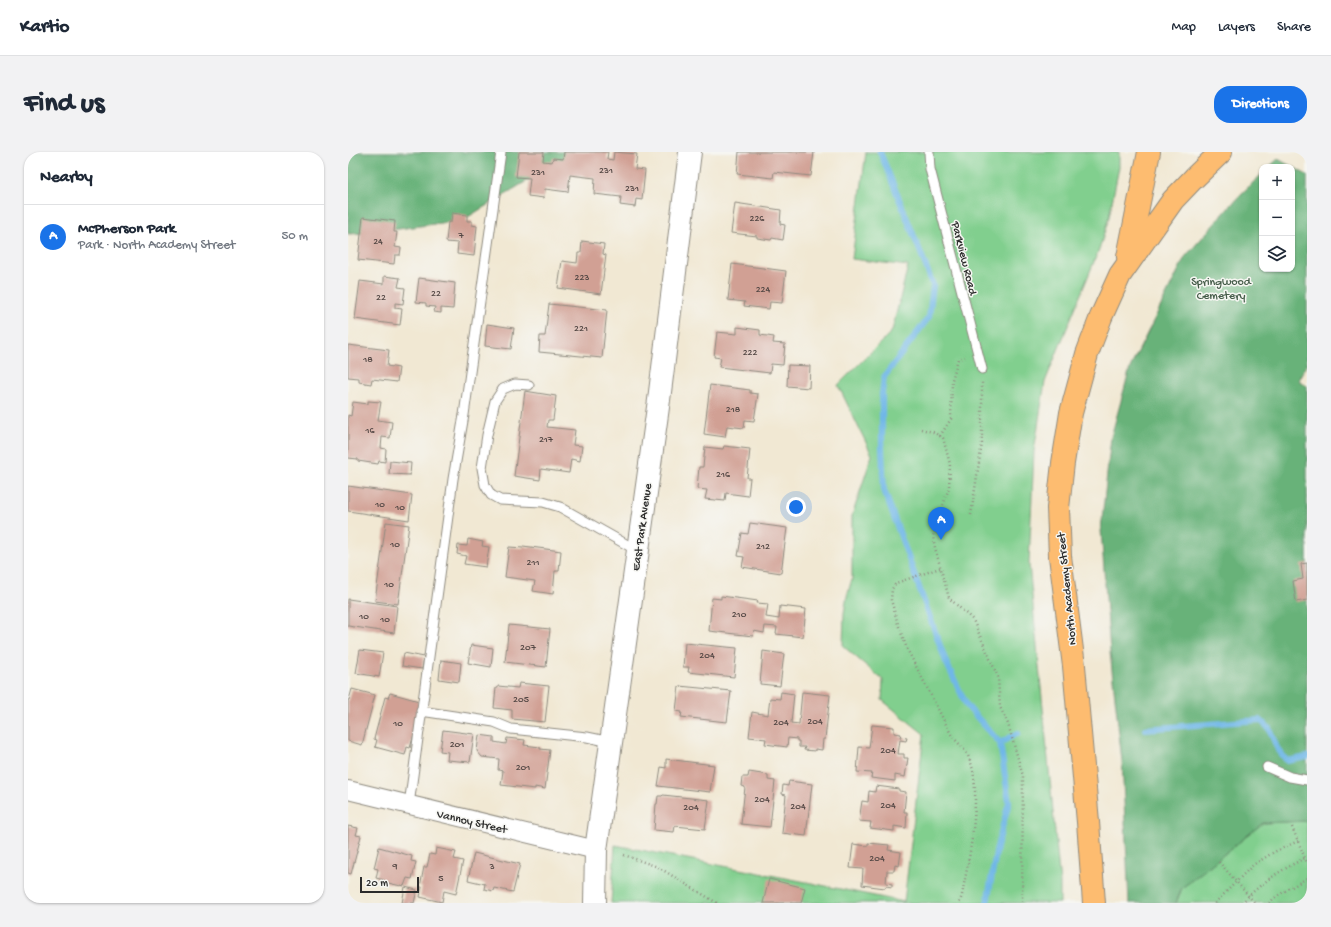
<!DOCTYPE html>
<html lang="en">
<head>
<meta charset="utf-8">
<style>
  body { margin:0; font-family:"Gochi Hand",sans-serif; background:#f2f2f3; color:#1f2937 }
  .controls { position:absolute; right:12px; top:12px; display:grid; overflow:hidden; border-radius:8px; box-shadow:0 1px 3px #0004 }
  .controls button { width:36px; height:36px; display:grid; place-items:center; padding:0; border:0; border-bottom:1px solid #e0e1e3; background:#fff; color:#1f2937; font:20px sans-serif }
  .scale { position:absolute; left:12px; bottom:10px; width:59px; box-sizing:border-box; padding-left:4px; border:2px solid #2b2b2b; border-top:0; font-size:11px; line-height:14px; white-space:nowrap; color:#2b2b2b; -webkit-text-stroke:3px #f6f6f2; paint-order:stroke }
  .you { position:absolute; left:448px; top:355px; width:14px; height:14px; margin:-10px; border:3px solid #fff; border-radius:50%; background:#1a73e8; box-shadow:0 0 0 6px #1a73e833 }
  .badge { display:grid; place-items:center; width:26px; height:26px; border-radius:50%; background:#1a73e8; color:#fff; font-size:13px; font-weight:700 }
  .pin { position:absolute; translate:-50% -33px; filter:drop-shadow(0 1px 2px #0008) }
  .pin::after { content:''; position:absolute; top:21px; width:14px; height:12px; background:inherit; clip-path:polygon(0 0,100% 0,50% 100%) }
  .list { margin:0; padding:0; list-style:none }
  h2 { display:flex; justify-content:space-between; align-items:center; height:52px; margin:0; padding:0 16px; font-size:17px }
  h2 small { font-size:13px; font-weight:400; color:#747a83 }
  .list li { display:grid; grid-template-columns:26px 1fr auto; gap:12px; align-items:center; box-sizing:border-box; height:64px; padding:0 16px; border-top:1px solid #e0e1e3 }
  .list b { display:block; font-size:15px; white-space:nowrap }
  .list p { margin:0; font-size:13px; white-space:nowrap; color:#747a83 }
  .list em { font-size:13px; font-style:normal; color:#747a83 }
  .icon { flex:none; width:22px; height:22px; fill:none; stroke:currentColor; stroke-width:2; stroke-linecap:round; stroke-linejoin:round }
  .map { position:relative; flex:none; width:959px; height:751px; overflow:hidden; border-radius:16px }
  header { display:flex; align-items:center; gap:24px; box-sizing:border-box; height:56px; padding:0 20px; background:#fff; border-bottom:1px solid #e0e1e3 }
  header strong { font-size:19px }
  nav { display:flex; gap:22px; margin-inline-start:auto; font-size:14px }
  .intro { display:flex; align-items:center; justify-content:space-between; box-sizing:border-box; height:96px; padding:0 24px }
  h1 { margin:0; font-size:28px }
  .button { padding:10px 18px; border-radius:16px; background:#1a73e8; color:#fff; font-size:14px; font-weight:700 }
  main { display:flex; gap:24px; padding:0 24px }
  aside { flex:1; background:#fff; border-radius:16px; box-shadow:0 1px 3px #0004 }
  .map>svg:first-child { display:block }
  .green { fill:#81cf8e; stroke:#567d5c }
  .forest { fill:#68b279; stroke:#4a6e52 }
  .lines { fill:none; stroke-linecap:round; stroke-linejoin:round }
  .stream { stroke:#6fb7e7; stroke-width:6 }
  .building { fill:#d1a094 }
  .service-casing { stroke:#8e8a7f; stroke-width:11 }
  .minor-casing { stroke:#8e8a7f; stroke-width:20 }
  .tertiary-casing { stroke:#8e8a7f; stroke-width:24 }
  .trunk-casing { stroke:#8e8a7f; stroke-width:24 }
  .path { stroke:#8e8a7f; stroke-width:2.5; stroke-dasharray:1 3; stroke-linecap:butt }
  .service { stroke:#fff; stroke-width:9 }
  .minor { stroke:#fff; stroke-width:18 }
  .tertiary { stroke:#fff; stroke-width:22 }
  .trunk { stroke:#fdbc70; stroke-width:22 }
  .labels { text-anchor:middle; stroke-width:3; stroke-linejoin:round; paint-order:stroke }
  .number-label { font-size:10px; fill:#544845 }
  .street-label { font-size:12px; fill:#2b2b2b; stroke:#f6f6f2 }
  .park-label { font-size:12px; fill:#455c49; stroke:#f6f6f2 }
</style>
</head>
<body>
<header>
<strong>Kartio</strong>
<nav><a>Map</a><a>Layers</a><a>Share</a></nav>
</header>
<div class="intro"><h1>Find us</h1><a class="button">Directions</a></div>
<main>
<aside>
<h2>Nearby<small></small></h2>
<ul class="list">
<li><span class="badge">A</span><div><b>McPherson Park</b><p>Park · North Academy Street</p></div><em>50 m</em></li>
</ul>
</aside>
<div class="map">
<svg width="959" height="751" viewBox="0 0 959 751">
  <rect width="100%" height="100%" fill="#f6f6f2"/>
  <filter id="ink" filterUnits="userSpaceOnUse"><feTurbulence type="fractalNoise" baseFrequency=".025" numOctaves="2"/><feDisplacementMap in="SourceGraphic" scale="8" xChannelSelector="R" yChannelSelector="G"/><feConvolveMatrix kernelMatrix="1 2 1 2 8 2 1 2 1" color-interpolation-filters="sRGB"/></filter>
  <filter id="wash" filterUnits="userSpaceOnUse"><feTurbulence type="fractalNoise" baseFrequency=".012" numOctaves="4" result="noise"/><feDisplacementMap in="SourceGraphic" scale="16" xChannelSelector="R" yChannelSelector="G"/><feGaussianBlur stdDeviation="0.9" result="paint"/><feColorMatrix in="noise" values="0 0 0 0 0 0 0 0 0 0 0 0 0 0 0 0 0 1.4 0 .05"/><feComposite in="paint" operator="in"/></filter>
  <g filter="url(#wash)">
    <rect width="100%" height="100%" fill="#f1e8d3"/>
    <g class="green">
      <polygon points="518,0 771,0 771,15 761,65 752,95 697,230 686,299 681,412 712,731 712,751 263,751 267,693 458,730 556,750 576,582 534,548 535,528 495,494 496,461 499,444 504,427 504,364 524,303 490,233 544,179 560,114 504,107"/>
      <polygon points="959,669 959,751 828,751 834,736 915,671"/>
    </g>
    <g class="forest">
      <polygon points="0,0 226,0 115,68 22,81 0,82"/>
      <polygon points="930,7 959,23 959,212 950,228 959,234 959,669 915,671 834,736 828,751 781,751 774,609 762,500 753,377 763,285 782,216 837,105 892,43 914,22 914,117 944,117 944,15 921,15"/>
    </g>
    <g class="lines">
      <g class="stream">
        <polyline points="532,0 572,99 585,133 581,165 536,225 534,242 534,296 536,338 598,510 619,554 652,591 661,650 649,695 639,751"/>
        <polyline points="797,577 912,568 921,576 929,596 939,609 959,605"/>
        <polyline points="652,591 670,581"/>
      </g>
    </g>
    <g id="blocks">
      <g class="building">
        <polygon points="171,0 196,0 195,9 204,10 205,6 215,7 216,0 260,0 259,7 265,8 266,0 289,2 287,17 297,18 294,48 288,47 287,55 272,53 273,45 246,42 247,26 222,23 220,40 197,37 196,46 180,44 182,26 168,25"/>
        <polygon points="391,0 466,0 463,24 426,20 425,26 389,22"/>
        <polygon points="387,51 433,58 432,72 437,73 435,88 424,86 423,88 409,86 409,84 383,81"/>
        <polygon points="104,61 119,63 119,69 124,69 124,73 129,74 126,104 109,102 110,91 98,90 100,70 103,70"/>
        <polygon points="15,65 47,69 46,80 49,80 47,95 53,96 52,103 47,103 46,112 10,108"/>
        <polygon points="234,89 256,92 255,102 258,103 253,142 210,136 214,109 229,111 230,101 233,101"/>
        <polygon points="384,112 438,119 434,151 422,150 421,157 396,154 397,150 380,148"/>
        <polygon points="36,124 52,126 50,135 57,136 55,152 47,151 47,156 54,157 52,173 7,167 12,129 36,132"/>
        <polygon points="71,126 107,131 105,157 93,156 93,161 86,160 87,155 78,154 78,151 68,150"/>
        <polygon points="201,152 259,158 254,206 191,200 192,184 197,184"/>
        <polygon points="139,172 166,176 163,197 137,194"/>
        <polygon points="389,175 412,178 412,183 426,185 425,191 437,192 435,213 423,212 422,221 371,215 373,206 366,205 369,180 389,182"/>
        <polygon points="0,193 41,198 39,214 51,216 49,230 24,227 23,232 11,230 11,226 0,225"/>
        <polygon points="440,213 462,214 461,236 439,234"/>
        <polygon points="362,233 402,238 402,241 410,242 406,269 397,268 396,276 379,274 377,285 356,282"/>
        <polygon points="177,239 208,244 205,268 200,268 199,275 227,278 225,293 234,294 232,309 223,307 221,321 193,317 192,328 166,324"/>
        <polygon points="20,249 33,250 30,268 44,270 42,286 34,285 33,296 38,297 37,310 31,309 30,312 10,309 10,307 0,306 0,263 3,264 5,250 20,252"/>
        <polygon points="376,294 402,297 399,326 402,326 400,344 378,341 377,349 357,347 359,338 349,337 351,315 355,315 357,295 375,297"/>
        <polygon points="42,309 63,311 62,323 41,322"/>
        <polygon points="0,334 64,343 61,368 0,359"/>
        <polygon points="38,370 61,373 50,452 27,449"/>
        <polygon points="402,371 439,376 433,421 394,415 396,405 390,404 394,381 400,382"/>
        <polygon points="120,387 135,390 134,394 141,395 138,415 116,412 118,404 109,402 110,393 119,394"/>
        <polygon points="175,394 213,399 211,419 207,419 205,442 185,439 187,429 157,425 161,395 175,396"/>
        <polygon points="959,411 959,448 948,450 945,429 955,427 953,412"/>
        <polygon points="373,444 410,449 409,451 420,452 418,465 431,467 432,454 458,457 455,485 428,482 429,475 417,474 416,481 406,479 405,484 361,479 364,446 373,447"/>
        <polygon points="0,447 49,454 46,481 0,474"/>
        <polygon points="161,473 202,477 198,515 157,510"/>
        <polygon points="337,491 389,496 386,525 340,520 341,515 335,515"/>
        <polygon points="123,493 145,496 143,515 120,511"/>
        <polygon points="12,498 35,501 31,525 8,521"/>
        <polygon points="415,499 436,502 432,534 412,532"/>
        <polygon points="56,501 76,505 74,517 54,514"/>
        <polygon points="93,508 113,511 111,530 91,527"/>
        <polygon points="171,531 201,534 197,570 164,567 164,558 146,556 148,536 150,536 150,534 170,536"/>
        <polygon points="331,534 383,539 379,570 333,565 334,560 328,559"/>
        <polygon points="4,537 27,543 14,593 0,589 0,548 1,548"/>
        <polygon points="433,540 446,542 443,571 451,572 454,540 482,543 477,587 475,587 474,598 467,597 467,599 456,598 457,595 451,595 451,589 449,589 449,587 440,586 439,595 417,592 418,587 401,585 404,560 420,563 422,546 432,547"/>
        <polygon points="42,541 71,549 70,552 74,554 62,596 59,595 57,603 27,595 29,588 26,587 37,545 40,546"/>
        <polygon points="524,573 546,575 546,581 553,582 552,585 559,586 558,589 552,588 550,602 556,602 556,606 560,606 557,625 547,623 547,629 523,626 524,621 509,620 511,595 521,596"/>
        <polygon points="95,578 126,582 122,610 99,608 100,600 92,599"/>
        <polygon points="131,583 146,585 146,590 158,592 159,586 177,588 176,593 192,595 192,597 202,598 197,637 187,635 187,637 153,633 155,619 150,618 151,607 134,605 129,599"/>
        <polygon points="318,607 366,613 362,640 310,634 313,615 318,616"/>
        <polygon points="401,620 420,623 420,628 427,629 422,675 393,672 397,635 393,634 394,625 400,625"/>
        <polygon points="441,629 464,632 458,684 434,681 438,643 434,642 435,633 440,634"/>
        <polygon points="528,634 551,637 551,639 558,640 556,660 559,660 558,676 546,674 546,679 522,676 523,670 511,669 514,649 520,650 521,639 527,640"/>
        <polygon points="315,643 361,648 357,677 327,674 326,680 306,678 308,652 309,652 310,644 314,644"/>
        <polygon points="0,674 10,676 8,683 13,684 3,722 0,721"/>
        <polygon points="520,691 541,693 540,698 553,700 551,714 547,713 546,719 539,719 538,731 544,732 544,735 538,734 537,736 514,733 515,717 502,716 505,692 520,694"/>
        <polygon points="31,695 64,704 63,709 68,710 64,727 59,726 56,734 53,733 53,734 36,730 36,728 28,726 30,717 26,716"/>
        <polygon points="88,696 108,700 106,707 115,709 108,742 96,739 94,750 72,745 74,735 72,735 76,715 79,715 82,702 87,703"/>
        <polygon points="126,701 172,712 165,740 146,736 145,739 136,737 137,732 120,728"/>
        <polygon points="421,727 457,736 453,751 415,751"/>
        <polygon points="57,735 69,738 66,751 54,751"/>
      </g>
    </g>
  </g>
  <g filter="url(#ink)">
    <use href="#blocks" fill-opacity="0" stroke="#8e8a7f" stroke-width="1"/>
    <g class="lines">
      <g class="service-casing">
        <g id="service">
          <polyline points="581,0 582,17 634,217"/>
          <polyline points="181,233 167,232 155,237 147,249 139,283 134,316 137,333 143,343 152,348 195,350 212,355 290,399"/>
          <polyline points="73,559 146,570 163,577 239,585 263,590"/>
          <polyline points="919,615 942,625 959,628"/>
          <polyline points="61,653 105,327 116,263 153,0"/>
        </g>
      </g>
      <g class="minor-casing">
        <polyline id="minor" points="0,638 248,698"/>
      </g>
      <g class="tertiary-casing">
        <polyline id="tertiary" points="247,751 248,698 311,248 342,0"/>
      </g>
      <g class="trunk-casing">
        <g id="trunk">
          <polyline points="780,105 801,0"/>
          <polyline points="746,751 740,670 726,514 712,404 710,356 715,311 723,261 739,202 753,165 772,123 825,48 846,26 873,0"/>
        </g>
      </g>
      <g class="path">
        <polyline points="573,277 585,280 595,286 602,312 601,336 587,376 585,384 587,396 601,446 625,468 650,525 652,555 660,572 675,624 674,751"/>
        <polyline points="592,284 603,267 604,228 610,207 617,205"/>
        <polyline points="623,363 634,291 634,230"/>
        <path d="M592 416 548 431 544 437 543 448 550 472 559 497 604 584C610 591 618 598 621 606 634 633 623 698 617 727 615 735 615 744 611 751"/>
        <polyline points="944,675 959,711"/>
        <polyline points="276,703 310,715 369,751"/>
        <polyline points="871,710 907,751"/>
        <polyline points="867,751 905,713 926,700 950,689"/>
        <path d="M894 751C912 731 933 718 957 706"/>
        <polyline points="921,751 929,744 959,726"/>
      </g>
      <use href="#service" class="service"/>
      <use href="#minor" class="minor"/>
      <use href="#tertiary" class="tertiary"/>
      <use href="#trunk" class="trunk"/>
    </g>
  </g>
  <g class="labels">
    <g class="number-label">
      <text x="258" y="21">231</text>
      <text x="190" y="23">231</text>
      <text x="284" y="39">231</text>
      <text x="409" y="69">226</text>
      <text x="113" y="86">7</text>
      <text x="30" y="92">24</text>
      <text x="234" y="128">223</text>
      <text x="415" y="140">224</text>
      <text x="88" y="144">22</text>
      <text x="33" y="148">22</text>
      <text x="233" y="179">221</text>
      <text x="402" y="203">222</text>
      <text x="20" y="210">18</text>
      <text x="385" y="260">218</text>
      <text x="22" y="281">16</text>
      <text x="198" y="290">217</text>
      <text x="375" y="325">216</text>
      <text x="32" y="355">10</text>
      <text x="52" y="358">10</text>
      <text x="47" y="395">10</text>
      <text x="415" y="397">212</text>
      <text x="185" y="413">211</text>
      <text x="41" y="435">10</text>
      <text x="391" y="465">210</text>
      <text x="16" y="467">10</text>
      <text x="37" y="470">10</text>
      <text x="180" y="498">207</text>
      <text x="359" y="506">204</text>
      <text x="173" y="550">205</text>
      <text x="467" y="572">204</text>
      <text x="433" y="573">204</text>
      <text x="50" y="574">10</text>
      <text x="109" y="595">201</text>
      <text x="540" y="601">204</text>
      <text x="175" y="618">201</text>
      <text x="414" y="650">204</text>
      <text x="540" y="656">204</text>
      <text x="450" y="657">204</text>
      <text x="343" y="658">204</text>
      <text x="529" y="709">204</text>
      <text x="47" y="717">9</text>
      <text x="144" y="717">3</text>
      <text x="93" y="729">5</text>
    </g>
    <g class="street-label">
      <text transform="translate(617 106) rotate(76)" y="4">Parkview Road</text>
      <text transform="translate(293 375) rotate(-82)" y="4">East Park Avenue</text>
      <text transform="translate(718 437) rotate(-96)" y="4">North Academy Street</text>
      <text transform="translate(124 669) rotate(13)" y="4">Vannoy Street</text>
    </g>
    <g class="park-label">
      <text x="873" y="133">Springwood<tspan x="873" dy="14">Cemetery</tspan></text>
    </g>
  </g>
</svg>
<div class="controls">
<button>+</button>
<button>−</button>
<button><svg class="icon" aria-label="layers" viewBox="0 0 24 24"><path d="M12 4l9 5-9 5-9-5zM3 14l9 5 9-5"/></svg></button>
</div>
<div class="scale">20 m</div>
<div class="you"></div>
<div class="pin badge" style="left:593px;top:388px">A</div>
</div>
</main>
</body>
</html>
